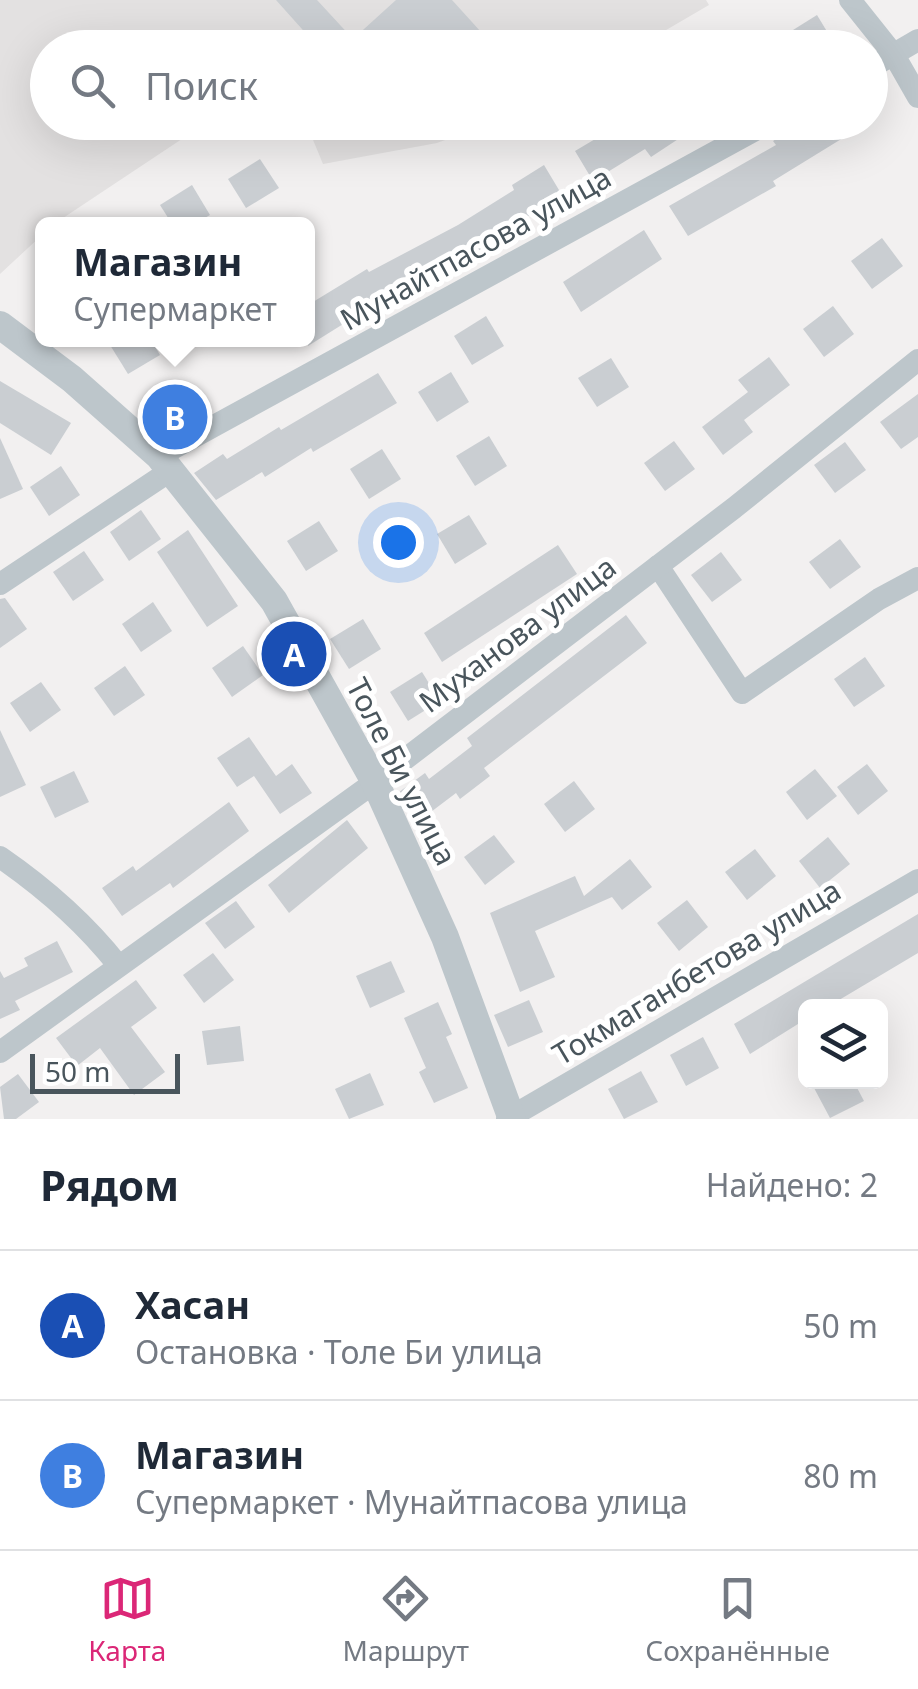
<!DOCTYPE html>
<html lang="ru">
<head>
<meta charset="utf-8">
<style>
  body { margin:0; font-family:"Noto Sans",sans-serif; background:#f6f6f7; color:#1f2937 }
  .controls { position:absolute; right:30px; bottom:30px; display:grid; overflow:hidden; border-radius:15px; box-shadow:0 10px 40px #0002 }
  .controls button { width:90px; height:90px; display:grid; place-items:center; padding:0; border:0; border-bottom:2px solid #e0e1e3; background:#fff; color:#1f2937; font:50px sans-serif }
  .scale { position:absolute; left:30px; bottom:25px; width:150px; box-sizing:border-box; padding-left:10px; border:5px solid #49555c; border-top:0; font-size:28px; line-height:35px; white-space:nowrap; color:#49555c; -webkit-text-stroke:8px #fff; paint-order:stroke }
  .you { position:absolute; left:398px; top:542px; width:35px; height:35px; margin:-25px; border:8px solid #fff; border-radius:50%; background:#1a73e8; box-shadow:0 0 0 15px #1a73e833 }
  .badge { display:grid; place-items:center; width:65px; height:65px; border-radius:50%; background:#db2777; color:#fff; font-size:32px; font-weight:700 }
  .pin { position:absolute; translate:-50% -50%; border:5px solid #fff; box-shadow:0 2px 10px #0006 }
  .popup { position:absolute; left:35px; top:217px; width:280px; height:130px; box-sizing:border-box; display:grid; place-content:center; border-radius:15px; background:#fff; filter:drop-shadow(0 2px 8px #0005); font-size:32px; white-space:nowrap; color:#747a83 }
  .popup b { font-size:38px; color:#1f2937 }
  .popup::after { content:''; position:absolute; left:50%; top:100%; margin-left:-20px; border:20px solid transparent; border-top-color:#fff }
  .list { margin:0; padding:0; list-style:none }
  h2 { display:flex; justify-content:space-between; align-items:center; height:130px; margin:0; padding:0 40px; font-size:42px }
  h2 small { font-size:32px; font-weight:400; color:#747a83 }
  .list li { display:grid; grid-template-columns:65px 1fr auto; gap:30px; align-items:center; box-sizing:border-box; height:150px; padding:0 40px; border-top:2px solid #e0e1e3 }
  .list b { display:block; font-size:38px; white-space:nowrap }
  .list p { margin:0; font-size:32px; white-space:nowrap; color:#747a83 }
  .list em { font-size:32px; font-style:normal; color:#747a83 }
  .icon { flex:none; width:55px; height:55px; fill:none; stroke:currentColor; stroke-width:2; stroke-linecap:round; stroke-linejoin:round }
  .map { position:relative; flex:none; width:918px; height:1119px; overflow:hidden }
  .search { position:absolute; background:#fff; box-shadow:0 10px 40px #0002; left:30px; right:30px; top:30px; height:110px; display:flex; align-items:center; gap:25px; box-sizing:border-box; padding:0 35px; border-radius:55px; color:#747a83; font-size:38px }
  .sheet { height:430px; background:#fff }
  nav { display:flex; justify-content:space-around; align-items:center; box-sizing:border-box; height:140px; border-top:2px solid #e0e1e3; background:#fff; font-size:28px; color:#747a83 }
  nav a { display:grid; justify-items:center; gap:5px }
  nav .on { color:#db2777 }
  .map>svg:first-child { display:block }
  .education { fill:#e3e1e1 }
  .building { fill:#caced2 }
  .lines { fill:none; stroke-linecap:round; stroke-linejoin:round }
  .minor { stroke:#bdc6cb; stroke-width:22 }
  .tertiary { stroke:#bdc6cb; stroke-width:28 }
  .labels { text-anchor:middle; stroke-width:10; stroke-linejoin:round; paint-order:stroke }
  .street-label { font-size:30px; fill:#49555c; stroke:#fff }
</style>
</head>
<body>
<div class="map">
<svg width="918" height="1119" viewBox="0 0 918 1119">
  <rect width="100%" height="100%" fill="#f2f0f0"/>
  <g class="education">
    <polygon points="0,0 706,0 709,5 637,47 48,48 48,122 206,123 54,224 42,225 42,235 0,274"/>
    <polygon points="306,123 491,123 437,143 323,164"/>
  </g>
  <g class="building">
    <polygon points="276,0 317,0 353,39 396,0 452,0 481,32 463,48 319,48"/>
    <polygon points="817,15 837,48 792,48 785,35"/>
    <polygon points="641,122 704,122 651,157 645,149 593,181 575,151 607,132 612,140"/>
    <polygon points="802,122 869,122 773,181 776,186 688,236 669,206 776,145 773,141"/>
    <polygon points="260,159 279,188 246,208 228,179"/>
    <polygon points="544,165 562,195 519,222 522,226 399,295 396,291 308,346 308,305 367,269 369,272 458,225 514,190 512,185"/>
    <polygon points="192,185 210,215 194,224 172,224 160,205"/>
    <polygon points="644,230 662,259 581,312 563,282"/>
    <polygon points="882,238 903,266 872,289 851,261"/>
    <polygon points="833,306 854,334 824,357 803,329"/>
    <polygon points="486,316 504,346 472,365 454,336"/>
    <polygon points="119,340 151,340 160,355 128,374 110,345"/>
    <polygon points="769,357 790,385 744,420 753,432 723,455 702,427 748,392 738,380"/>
    <polygon points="611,358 629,387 597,407 578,378"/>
    <polygon points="451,372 469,402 437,422 418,392"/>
    <polygon points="378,373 397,403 313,452 311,448 265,477 262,472 216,500 194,473 223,454 227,459 279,427 281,430"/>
    <polygon points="0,381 71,423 51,455 0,423"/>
    <polygon points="918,394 918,437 901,449 880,422"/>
    <polygon points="489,436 507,466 475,486 456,456"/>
    <polygon points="0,438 23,489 0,499"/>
    <polygon points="674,441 695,469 665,491 644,463"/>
    <polygon points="845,442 866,470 835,493 814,465"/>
    <polygon points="382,449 401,479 369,499 350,469"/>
    <polygon points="61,466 80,495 49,516 30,487"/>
    <polygon points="141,510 161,539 129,561 110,532"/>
    <polygon points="469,515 487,544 455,564 437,534"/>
    <polygon points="319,521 338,551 306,571 287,541"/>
    <polygon points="188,530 238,606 207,627 157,552"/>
    <polygon points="840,539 861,567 830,589 809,562"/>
    <polygon points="558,545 577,574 442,662 424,633"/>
    <polygon points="84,551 104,580 73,601 53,572"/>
    <polygon points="721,552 742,580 712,602 691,575"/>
    <polygon points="5,598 27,629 0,648 0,599"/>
    <polygon points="153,602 172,631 141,652 122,624"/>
    <polygon points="626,615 647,643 484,768 490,776 460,799 456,793 415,824 399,792 425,773 429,779 472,746 467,738"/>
    <polygon points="363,619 381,649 349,669 330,639"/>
    <polygon points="243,646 263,675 232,697 212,668"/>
    <polygon points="865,657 885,686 854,707 834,679"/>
    <polygon points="125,666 145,695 114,716 94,688"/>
    <polygon points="422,672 440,701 408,721 390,692"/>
    <polygon points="41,682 61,710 30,732 10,703"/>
    <polygon points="0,730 26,785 0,797"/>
    <polygon points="249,737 276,776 292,764 312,793 280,814 254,776 237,787 217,758"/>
    <polygon points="867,764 888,791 858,815 837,787"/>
    <polygon points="815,769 837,796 807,820 786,792"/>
    <polygon points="74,771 89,802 55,818 40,787"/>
    <polygon points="574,781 595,809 565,832 544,804"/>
    <polygon points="229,802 249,831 173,888 170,883 122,916 102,888 133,866 136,871"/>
    <polygon points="347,820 368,848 289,913 268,885"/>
    <polygon points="494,835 515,862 485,885 464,857"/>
    <polygon points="828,837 850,864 820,888 799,861"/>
    <polygon points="755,849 776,876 747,900 725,872"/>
    <polygon points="630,859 652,887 622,910 612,897 535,931 555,977 520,992 490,913 575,876 584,896"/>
    <polygon points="687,900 708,927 679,951 657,923"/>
    <polygon points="236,901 255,927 225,949 205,923"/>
    <polygon points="918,914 918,953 829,1006 806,1006 806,1019 750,1054 734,1024"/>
    <polygon points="57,941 73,972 15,1001 20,1010 0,1019 0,971 4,978 28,966 24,958"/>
    <polygon points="213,953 234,980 204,1003 183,975"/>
    <polygon points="391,961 405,992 370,1008 356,976"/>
    <polygon points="136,980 157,1008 131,1027 165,1072 134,1095 100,1048 77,1066 56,1038"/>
    <polygon points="529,1000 543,1032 508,1047 494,1015"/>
    <polygon points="438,1002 452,1034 446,1037 468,1088 434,1103 419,1072 426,1068 404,1018"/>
    <polygon points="240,1026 244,1061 207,1065 202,1031"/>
    <polygon points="703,1037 719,1068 686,1086 670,1055"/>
    <polygon points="641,1071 658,1102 624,1119 608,1089"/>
    <polygon points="370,1073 384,1105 349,1119 335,1089"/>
    <polygon points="18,1074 39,1102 16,1119 4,1119 0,1087"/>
    <polygon points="825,1082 854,1082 864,1101 830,1118 814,1088"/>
  </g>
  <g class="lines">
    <g class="minor">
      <polyline points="850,0 894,55 918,97"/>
      <polyline points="870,68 918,40"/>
      <polyline points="159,456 770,122"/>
      <polyline points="658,566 742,693 879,599 918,578"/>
      <polyline points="0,584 170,471"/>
      <path d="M0 857C45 888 84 922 118 965"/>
      <polyline points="0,1052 375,782 734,508 918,360"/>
      <polyline points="507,1119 918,880"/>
    </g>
    <polyline class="tertiary" points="0,325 72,379 159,456 274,601 375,782 445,937 512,1119"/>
  </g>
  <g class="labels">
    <g class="street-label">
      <text transform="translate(476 249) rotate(-29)" y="10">Мунайтпасова улица</text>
      <text transform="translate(518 635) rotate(-37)" y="10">Муханова улица</text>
      <text transform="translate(401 772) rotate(63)" y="10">Толе Би улица</text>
      <text transform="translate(697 973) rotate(-31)" y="10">Токмаганбетова улица</text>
    </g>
  </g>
</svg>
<div class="controls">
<button><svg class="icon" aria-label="layers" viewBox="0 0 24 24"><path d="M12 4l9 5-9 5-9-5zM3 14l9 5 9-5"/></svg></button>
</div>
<div class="scale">50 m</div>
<div class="you"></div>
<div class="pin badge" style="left:294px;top:654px;background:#1a4fb4">A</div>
<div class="pin badge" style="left:175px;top:417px;background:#3f7fe0">B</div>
<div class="popup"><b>Магазин</b>Супермаркет</div>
<div class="search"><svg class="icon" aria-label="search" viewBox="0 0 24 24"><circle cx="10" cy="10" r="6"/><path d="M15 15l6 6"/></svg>Поиск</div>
</div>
<section class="sheet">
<h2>Рядом<small>Найдено: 2</small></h2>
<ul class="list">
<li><span class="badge" style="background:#1a4fb4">A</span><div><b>Хасан</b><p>Остановка · Толе Би улица</p></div><em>50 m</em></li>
<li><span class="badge" style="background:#3f7fe0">B</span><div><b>Магазин</b><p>Супермаркет · Мунайтпасова улица</p></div><em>80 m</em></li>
</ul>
</section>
<nav>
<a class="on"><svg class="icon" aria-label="map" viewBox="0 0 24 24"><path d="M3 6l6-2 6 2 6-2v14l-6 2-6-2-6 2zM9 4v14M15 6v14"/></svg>Карта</a>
<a><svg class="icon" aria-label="directions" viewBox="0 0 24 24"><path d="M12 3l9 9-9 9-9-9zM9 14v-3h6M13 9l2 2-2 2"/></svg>Маршрут</a>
<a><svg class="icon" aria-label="saved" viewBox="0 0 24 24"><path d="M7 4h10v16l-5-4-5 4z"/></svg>Сохранённые</a>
</nav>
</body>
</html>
